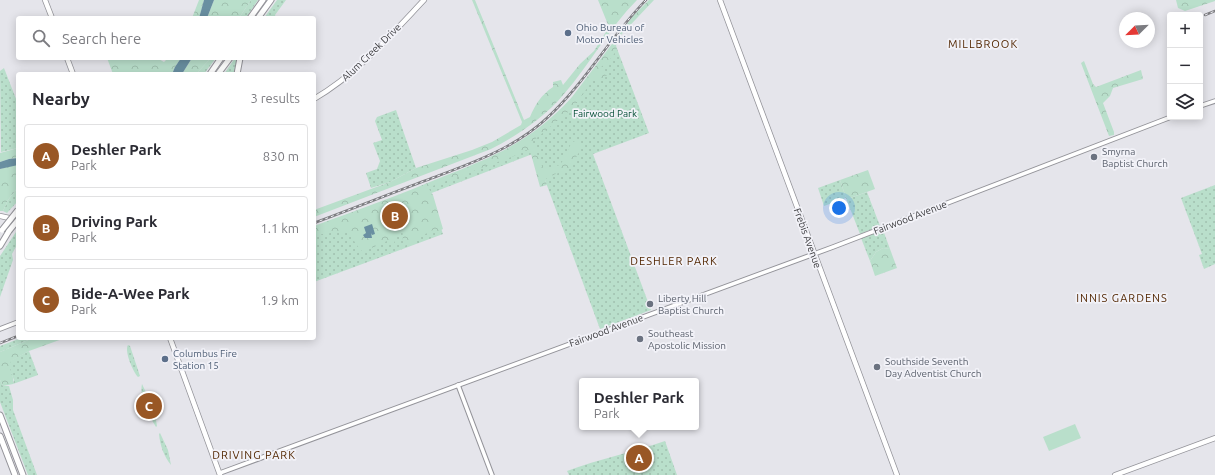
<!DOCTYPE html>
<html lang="en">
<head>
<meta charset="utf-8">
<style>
  body { margin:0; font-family:Ubuntu,sans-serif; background:#f7f7f7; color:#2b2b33 }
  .controls { position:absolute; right:12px; top:12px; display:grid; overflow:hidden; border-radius:4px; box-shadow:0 2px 10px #0003 }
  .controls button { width:36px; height:36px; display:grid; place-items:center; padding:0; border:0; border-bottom:1px solid #e1e1e2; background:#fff; color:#2b2b33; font:20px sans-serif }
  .compass { position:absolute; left:1119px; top:12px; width:36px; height:36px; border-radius:50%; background:#fff; box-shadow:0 2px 10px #0003; rotate:246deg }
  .you { position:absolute; left:839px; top:208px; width:14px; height:14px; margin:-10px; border:3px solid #fff; border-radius:50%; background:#1a73e8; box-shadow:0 0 0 6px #1a73e833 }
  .badge { display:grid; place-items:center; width:26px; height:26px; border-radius:50%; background:#995725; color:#fff; font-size:13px; font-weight:700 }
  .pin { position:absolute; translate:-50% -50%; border:2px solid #fff; box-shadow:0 1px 4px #0006 }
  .popup { position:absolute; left:579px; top:378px; width:120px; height:52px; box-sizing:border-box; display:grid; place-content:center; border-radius:4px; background:#fff; filter:drop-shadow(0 1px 3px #0005); font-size:13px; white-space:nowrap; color:#7c7c81 }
  .popup b { font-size:15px; color:#2b2b33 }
  .popup::after { content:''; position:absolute; left:50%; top:100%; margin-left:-8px; border:8px solid transparent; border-top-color:#fff }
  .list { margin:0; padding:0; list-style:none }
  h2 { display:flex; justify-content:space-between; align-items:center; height:52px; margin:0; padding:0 16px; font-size:17px }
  h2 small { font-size:13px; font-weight:400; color:#7c7c81 }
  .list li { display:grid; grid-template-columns:26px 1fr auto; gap:12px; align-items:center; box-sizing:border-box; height:64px; margin:0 8px 8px; padding:0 8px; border:1px solid #e1e1e2; border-radius:4px }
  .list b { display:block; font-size:15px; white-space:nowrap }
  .list p { margin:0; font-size:13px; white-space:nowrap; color:#7c7c81 }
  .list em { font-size:13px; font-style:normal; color:#7c7c81 }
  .icon { flex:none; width:22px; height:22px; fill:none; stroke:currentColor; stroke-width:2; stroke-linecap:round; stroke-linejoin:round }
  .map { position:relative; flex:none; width:1215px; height:475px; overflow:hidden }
  .search { position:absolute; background:#fff; box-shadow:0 2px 10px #0003; left:16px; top:16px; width:300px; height:44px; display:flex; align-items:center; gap:10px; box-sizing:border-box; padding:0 14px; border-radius:4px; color:#7c7c81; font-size:15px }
  .panel { position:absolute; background:#fff; box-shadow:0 2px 10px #0003; left:16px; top:72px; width:300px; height:268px; border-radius:4px }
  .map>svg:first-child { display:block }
  .green { fill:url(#green-dots) }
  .forest { fill:url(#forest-crowns) }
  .pitch { fill:#b9dfcb }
  .water { fill:#698fa1 }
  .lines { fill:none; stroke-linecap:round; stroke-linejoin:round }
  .minor-casing { stroke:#94949a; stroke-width:5.5 }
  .major-casing { stroke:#94949a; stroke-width:6 }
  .highway-casing { stroke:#94949a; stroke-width:7 }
  .minor { stroke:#fff; stroke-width:3.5 }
  .major { stroke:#fff; stroke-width:4.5 }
  .highway { stroke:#fff; stroke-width:5 }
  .rail-casing { stroke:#7e7e82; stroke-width:2.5 }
  .rail { stroke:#f2f2f8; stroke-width:1; stroke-dasharray:3; stroke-linecap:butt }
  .highway-bridge-casing { stroke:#94949a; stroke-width:7; stroke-linecap:butt }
  .highway-bridge { stroke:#fff; stroke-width:5 }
  .service-dot { fill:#5c6f8a; stroke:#f2f2f8; stroke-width:1.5 }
  .worship-dot { fill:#6b7280; stroke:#f2f2f8; stroke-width:1.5 }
  .labels { text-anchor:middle; stroke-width:3.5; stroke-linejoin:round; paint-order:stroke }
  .service-label { font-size:10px; fill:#4e5e75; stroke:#f2f2f8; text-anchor:start }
  .street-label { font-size:10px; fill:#3a3a3d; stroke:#f2f2f8 }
  .park-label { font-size:10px; fill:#034e35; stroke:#f2f2f8 }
  .worship-label { font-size:10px; fill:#5b616d; stroke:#f2f2f8; text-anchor:start }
  .neighbourhood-label { font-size:11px; letter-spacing:1px; fill:#522601; stroke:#f2f2f8 }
</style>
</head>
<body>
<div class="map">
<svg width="1215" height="475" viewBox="0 0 1215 475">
  <defs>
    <pattern id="green-dots" width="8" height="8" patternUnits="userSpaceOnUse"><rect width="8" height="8" fill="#b9dfcb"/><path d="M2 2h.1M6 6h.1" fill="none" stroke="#a0c0af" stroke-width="1.8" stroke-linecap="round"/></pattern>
    <pattern id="forest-crowns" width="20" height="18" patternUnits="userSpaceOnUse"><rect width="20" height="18" fill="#b9dfcb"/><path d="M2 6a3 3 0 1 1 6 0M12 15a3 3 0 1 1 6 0" fill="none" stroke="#a0c0af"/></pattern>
  </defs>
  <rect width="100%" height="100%" fill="#e5e5eb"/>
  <g class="green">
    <polygon points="251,0 258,0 246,18 239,18"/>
    <polygon points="277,0 286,0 275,15 276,18 264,18"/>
    <polygon points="616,46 649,133 593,154 651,310 600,329 535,153 429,194 443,234 314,282 314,230 532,147 529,138 558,115"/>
    <polygon points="211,58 216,58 204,74 196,74"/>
    <polygon points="235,58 239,58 236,74 224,74"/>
    <polygon points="4,68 18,104 18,148 1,152 0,71"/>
    <polygon points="396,110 416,168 390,182 371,188 366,173 377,169 380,161 373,143 382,140 375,121 377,117"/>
    <polygon points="840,180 846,198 850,198 867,192 880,226 860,234 846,198 824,206 818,188"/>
    <polygon points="1215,185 1215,264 1204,269 1199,255 1202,254 1181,198"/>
    <polygon points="18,187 18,201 7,213 3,211 8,200"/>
    <polygon points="18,229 18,243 12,254 13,260 0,297 0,256"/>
    <polygon points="883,230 890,249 883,248 876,252 870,261 861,238"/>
    <polygon points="21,338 33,338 0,352 0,346"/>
    <path d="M128 345 130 346 140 376 138 377C133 372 124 351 128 345Z"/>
    <polygon points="29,351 38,375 13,384 14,380 9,368 10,361"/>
    <polygon points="0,380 3,386 9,386 13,400 13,410 37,475 28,475 0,402"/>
    <path d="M142 384 154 409 157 426 156 427C149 416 139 397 142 384Z"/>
    <path d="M160 433 168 450 171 465C164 457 160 445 159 434Z"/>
    <path d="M665 441 677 475H569L567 471C599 459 633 452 665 441Z"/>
  </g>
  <g class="forest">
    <polygon points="199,0 204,0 199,18 192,18"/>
    <polygon points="214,0 251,0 239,18 207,18"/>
    <path d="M472 0H475L524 120 530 117C535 105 541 95 553 87V82L561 80 563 85 580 64 594 51 609 27 598 0H637C609 28 590 64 564 94 544 118 518 135 491 149L314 217V210L390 182 416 168 472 150 492 142 521 125 522 122Z"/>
    <path d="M649 0H654L619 37 616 46 617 50 608 62 601 67 600 70 607 76 602 79 592 81 574 107 533 141 532 142 542 166 546 169 560 165 567 154 571 143 575 141 578 143 581 149 569 169 548 177 545 180 547 185 540 187 531 154 529 151 526 150 514 156 430 187 429 189 433 195 443 229 439 231 433 230C428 233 423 236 417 235L415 242 404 246 403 244 402 219 391 206 389 205 387 207V211L395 217 398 234 394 243 389 244 387 241 363 252 359 248 347 231 314 235V226C357 210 400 195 442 177 495 156 532 141 572 97L633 16Z"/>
    <polygon points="1176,0 1215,0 1215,1 1185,11 1178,8"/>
    <polygon points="107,58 157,58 164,62 168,58 181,58 175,67 172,74 113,74"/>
    <polygon points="192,58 211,58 196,74 182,74"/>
    <polygon points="1084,61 1093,84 1096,87 1141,70 1143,79 1113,88 1110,96 1103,103 1114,132 1114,135 1109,136 1081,63"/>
    <polygon points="18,148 18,158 9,159 0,162 0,153"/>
    <polygon points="14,165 18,165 18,187 8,200 3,211 0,211 0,169"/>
    <polygon points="868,170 875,189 850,198 846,198 840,180"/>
    <polygon points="883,248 890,249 897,268 875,276 870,261 876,252"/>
    <path d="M33 338H65L29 351 11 361C8 373 15 374 13 384L3 386 0 380V352Z"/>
  </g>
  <polygon class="pitch" points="1075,424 1081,438 1049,451 1043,437"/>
  <g class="water">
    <polygon points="204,0 214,0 207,18 199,18"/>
    <polygon points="181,58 192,58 182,74 172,74 175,67"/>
    <polygon points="18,158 18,165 0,169 0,162 9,159"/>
    <polygon points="372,224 375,234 372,235 371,233 372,238 365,238 363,235 366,233 364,227"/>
  </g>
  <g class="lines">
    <g class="minor-casing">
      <g id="minor">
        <polyline points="1200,106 1215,101"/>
        <polyline points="0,329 18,322"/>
        <polyline points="458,385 492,475"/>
        <polyline points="220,473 833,247 1171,117"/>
      </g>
    </g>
    <g class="major-casing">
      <g id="major">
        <polyline points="45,0 52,18"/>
        <polyline points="720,0 897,475"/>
        <polyline points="67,58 73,74"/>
        <path d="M314 99C357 74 390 36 424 0"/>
        <polyline points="0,216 18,220"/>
        <polyline points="170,338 220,475"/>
        <polyline points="1115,475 1215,438"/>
      </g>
    </g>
    <g class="highway-casing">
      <g id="highway">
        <polyline points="250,18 263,0"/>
        <polyline points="258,18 271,0"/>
        <polyline points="210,74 221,58"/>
        <polyline points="218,74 230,58"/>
        <polyline points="237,74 240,58"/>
        <polyline points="0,246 9,231"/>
        <polyline points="0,415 23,475"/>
        <polyline points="0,436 15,475"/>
      </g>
    </g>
    <use href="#minor" class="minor"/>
    <use href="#major" class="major"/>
    <use href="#highway" class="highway"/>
    <g class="rail-casing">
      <g id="rail">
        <polyline points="1205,15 1215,11"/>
        <path d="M314 223C352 209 389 194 427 180 469 164 514 149 547 118 585 83 610 37 646 0"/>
        <polyline points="0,343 18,336"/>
      </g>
    </g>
    <use href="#rail" class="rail"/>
    <g class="highway-bridge-casing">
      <g id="highway-bridge">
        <polyline points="2,230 18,210"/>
        <polyline points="9,231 18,220"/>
      </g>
    </g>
    <use href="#highway-bridge" class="highway-bridge"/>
  </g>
  <g class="service-dot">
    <circle cx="568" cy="33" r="4"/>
    <circle cx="165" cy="359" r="4"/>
  </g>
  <g class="worship-dot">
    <circle cx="1094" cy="157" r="4"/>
    <circle cx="650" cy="304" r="4"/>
    <circle cx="640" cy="339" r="4"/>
    <circle cx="877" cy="367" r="4"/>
  </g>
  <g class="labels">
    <g class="service-label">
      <text x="576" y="31">Ohio Bureau of<tspan x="576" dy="12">Motor Vehicles</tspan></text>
      <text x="173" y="357">Columbus Fire<tspan x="173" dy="12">Station 15</tspan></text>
    </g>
    <g class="street-label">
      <text transform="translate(371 52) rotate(-44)" y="4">Alum Creek Drive</text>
      <text transform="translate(910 217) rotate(-21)" y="4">Fairwood Avenue</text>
      <text transform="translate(808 238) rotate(70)" y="4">Frebis Avenue</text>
      <text transform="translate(606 330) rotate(-20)" y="4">Fairwood Avenue</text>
    </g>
    <g class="park-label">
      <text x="605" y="117">Fairwood Park</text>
    </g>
    <g class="worship-label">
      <text x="1102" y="155">Smyrna<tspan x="1102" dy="12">Baptist Church</tspan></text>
      <text x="658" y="302">Liberty Hill<tspan x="658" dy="12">Baptist Church</tspan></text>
      <text x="648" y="337">Southeast<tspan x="648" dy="12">Apostolic Mission</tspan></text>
      <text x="885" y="365">Southside Seventh<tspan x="885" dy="12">Day Adventist Church</tspan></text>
    </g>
    <g class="neighbourhood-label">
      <text x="983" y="48">MILLBROOK</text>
      <text x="674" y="265">DESHLER PARK</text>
      <text x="1122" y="302">INNIS GARDENS</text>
      <text x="254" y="459">DRIVING PARK</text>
    </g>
  </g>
</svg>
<div class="controls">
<button>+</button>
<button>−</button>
<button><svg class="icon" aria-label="layers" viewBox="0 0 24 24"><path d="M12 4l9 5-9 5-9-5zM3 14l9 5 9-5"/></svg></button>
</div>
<svg class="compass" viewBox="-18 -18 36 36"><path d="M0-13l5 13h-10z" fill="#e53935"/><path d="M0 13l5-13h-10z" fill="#7c7c81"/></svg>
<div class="you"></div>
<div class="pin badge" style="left:639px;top:458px">A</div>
<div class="popup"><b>Deshler Park</b>Park</div>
<div class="pin badge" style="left:395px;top:216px">B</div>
<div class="pin badge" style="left:149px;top:406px">C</div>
<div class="search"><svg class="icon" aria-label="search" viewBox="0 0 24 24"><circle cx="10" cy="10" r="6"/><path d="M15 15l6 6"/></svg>Search here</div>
<section class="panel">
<h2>Nearby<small>3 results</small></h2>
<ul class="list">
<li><span class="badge">A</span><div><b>Deshler Park</b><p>Park</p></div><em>830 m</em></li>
<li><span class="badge">B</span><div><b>Driving Park</b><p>Park</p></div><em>1.1 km</em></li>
<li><span class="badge">C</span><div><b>Bide-A-Wee Park</b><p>Park</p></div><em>1.9 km</em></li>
</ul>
</section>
</div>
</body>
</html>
